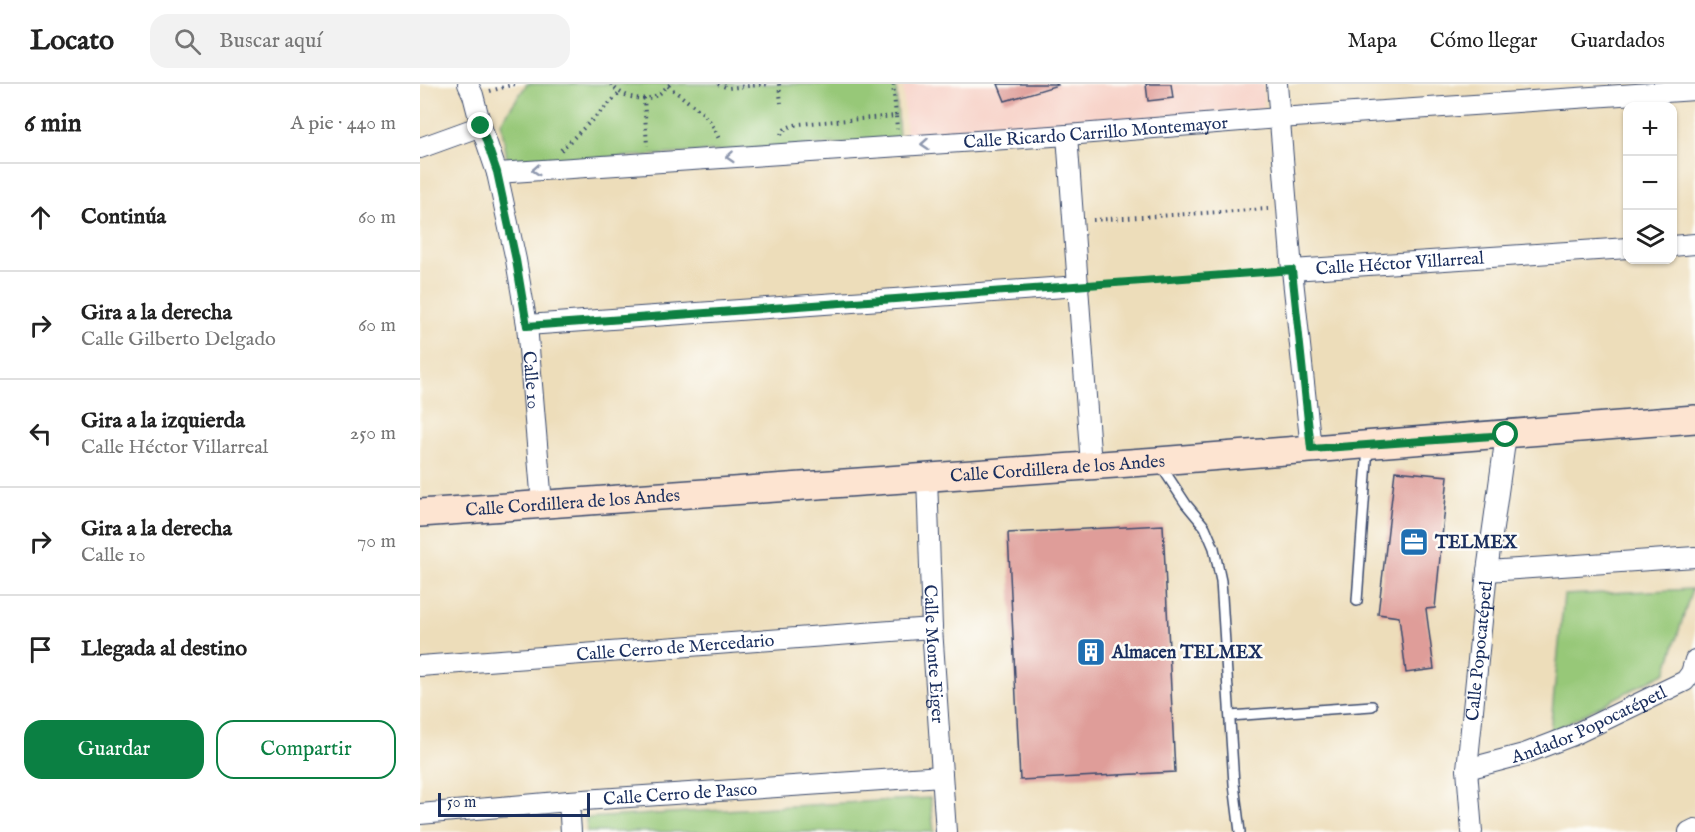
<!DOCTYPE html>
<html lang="es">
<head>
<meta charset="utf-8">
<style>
  body { margin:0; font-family:"IM FELL English",serif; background:#f2f2f2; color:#222 }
  .controls { position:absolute; right:18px; top:18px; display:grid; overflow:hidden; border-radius:12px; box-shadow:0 2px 4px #0004 }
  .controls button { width:54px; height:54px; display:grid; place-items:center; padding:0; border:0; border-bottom:2px solid #e0e0e0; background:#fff; color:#222; font:30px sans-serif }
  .scale { position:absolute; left:18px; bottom:15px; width:152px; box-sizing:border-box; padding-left:6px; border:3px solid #1b2f5e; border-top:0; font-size:16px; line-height:21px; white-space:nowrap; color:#1b2f5e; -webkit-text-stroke:4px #fdfcf7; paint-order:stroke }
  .stop { position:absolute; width:18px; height:18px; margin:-14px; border:4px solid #0b8043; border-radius:50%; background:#fff }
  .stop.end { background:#0b8043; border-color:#fff; box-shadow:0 2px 6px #0008 }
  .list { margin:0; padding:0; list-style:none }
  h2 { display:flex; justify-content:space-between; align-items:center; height:78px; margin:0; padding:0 24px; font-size:26px }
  h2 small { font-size:20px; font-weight:400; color:#767676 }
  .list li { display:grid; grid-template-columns:39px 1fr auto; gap:18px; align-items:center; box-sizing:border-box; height:108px; padding:0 24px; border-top:2px solid #e0e0e0 }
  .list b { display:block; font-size:22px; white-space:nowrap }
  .list p { margin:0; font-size:20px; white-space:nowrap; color:#767676 }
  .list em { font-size:20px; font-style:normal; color:#767676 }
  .actions { display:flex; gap:12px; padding:18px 24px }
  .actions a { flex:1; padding:14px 0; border:2px solid #0b8043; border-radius:18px; text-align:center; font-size:21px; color:#0b8043 }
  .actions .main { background:#0b8043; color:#fff }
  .icon { flex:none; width:33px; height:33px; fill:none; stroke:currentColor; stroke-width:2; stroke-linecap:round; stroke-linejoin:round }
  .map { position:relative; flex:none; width:1275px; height:748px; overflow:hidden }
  header { display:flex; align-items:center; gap:36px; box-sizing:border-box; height:84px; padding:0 30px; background:#fff; border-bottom:2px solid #e0e0e0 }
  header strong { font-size:28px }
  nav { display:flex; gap:33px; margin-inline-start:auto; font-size:21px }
  .search { width:420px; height:54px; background:#f2f2f2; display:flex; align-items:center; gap:15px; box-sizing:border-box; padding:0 21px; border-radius:18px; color:#767676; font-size:22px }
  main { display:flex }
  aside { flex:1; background:#fff }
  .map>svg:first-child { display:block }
  .built { fill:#f7d1c7 }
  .green { fill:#97c878; stroke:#597c6b; stroke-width:1.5 }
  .building { fill:#df9d99 }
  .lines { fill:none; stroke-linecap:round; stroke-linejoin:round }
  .lane-casing { stroke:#3a496c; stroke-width:12 }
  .street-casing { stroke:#3a496c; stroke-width:22 }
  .secondary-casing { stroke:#3a496c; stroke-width:30 }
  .path { stroke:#3a496c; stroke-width:4; stroke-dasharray:1.5 4.5; stroke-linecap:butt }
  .lane { stroke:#fff; stroke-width:9 }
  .street { stroke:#fff; stroke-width:20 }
  .secondary { stroke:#fde4d1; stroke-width:27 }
  .oneway { stroke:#8d97ae }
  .route { stroke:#0b8043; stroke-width:8 }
  .labels { text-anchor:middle; stroke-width:5; stroke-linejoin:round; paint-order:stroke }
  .street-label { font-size:18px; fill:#1b2f5e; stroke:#fdfcf7 }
  .poi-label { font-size:18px; font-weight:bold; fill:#1b2f5e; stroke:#fdfcf7; text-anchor:start }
</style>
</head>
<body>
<header>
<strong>Locato</strong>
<div class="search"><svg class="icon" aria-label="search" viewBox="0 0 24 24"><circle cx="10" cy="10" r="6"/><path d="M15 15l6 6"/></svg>Buscar aquí</div>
<nav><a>Mapa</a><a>Cómo llegar</a><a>Guardados</a></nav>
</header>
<main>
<aside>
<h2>6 min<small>A pie · 440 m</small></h2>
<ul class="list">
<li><svg class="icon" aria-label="ahead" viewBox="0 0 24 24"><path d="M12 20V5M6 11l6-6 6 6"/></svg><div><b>Continúa</b></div><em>60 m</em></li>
<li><svg class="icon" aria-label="right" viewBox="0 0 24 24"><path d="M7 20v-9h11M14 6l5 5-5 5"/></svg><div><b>Gira a la derecha</b><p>Calle Gilberto Delgado</p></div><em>60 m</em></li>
<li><svg class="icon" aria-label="left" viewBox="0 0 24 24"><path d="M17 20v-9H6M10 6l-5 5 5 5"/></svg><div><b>Gira a la izquierda</b><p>Calle Héctor Villarreal</p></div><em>250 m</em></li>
<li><svg class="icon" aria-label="right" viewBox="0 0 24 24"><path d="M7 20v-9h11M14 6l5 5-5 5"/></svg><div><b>Gira a la derecha</b><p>Calle 10</p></div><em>70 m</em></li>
<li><svg class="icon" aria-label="arrive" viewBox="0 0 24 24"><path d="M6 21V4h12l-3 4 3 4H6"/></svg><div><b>Llegada al destino</b></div></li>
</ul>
<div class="actions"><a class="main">Guardar</a><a>Compartir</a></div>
</aside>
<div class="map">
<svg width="1275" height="748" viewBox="0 0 1275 748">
  <rect width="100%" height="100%" fill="#fdfcf7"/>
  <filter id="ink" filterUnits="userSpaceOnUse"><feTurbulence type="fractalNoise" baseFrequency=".0167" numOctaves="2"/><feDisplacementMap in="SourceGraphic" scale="12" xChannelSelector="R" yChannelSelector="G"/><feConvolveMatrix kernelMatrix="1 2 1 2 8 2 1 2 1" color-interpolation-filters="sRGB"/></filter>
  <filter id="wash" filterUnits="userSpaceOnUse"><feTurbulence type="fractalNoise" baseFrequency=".008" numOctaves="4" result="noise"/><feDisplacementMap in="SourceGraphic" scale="24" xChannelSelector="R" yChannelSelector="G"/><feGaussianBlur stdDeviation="1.35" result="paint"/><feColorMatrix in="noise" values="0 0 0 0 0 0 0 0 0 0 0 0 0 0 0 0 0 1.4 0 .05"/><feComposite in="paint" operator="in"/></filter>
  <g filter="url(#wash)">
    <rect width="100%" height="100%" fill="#edddba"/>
    <polygon class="built" points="483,0 843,0 844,24 486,57"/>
    <g class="green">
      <polygon points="107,0 476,0 479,56 88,80 81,38"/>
      <polygon points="1272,505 1246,588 1130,648 1144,511"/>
      <polygon points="510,714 514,748 167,748 166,734"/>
    </g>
    <g id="blocks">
      <g class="building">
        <polygon points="578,0 637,0 638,1 585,17"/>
        <polygon points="726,0 751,0 753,14 728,17"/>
        <polygon points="975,387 1028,392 1015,524 1006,525 1014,585 986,589 979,533 958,530"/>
        <polygon points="743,441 755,688 600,696 588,449"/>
      </g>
    </g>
  </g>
  <g filter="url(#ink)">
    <use href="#blocks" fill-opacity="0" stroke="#3a496c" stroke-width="1.5"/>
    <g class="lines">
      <g class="lane-casing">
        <g id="lane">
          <polyline points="741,382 766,420 785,443 794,464 801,497 814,700 820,748"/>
          <polyline points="937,517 948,363"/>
          <polyline points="810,632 952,622"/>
        </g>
      </g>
      <g class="street-casing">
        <g id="street">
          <path id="s1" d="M48 0 53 11 61 42 77 89 96 176 107 241 122 420"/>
          <polyline points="857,0 872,186 891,365"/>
          <polyline points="647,51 671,381"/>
          <polyline points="0,64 61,42"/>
          <path id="s2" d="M77 89 647 51 859 34 1275 6"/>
          <polyline points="1252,162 1275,160"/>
          <path id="s3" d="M872 186 1208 164"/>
          <polyline points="107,241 659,202"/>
          <path id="s4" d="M507 392 512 544 526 748"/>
          <polyline points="1067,487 1275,473"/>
          <path id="s5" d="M0 582 512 544"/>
          <path id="s6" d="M1047 685 1104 670 1151 652 1265 597 1271 589 1275 576"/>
          <polyline points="149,717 151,748"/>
          <path id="s7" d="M0 730 149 717 522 692"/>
          <path id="s8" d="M1052 748 1047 685 1067 487 1086 351"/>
          <polyline points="1269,748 1275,745"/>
        </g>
      </g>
      <g class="secondary-casing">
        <g id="secondary">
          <path id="s9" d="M0 429 738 377 1275 335"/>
        </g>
      </g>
      <g class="path">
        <path d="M191 0C202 14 224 19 239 10 243 7 247 3 250 0"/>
        <polyline points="298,0 308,4 349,0"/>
        <polyline points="359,0 361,19"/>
        <polyline points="473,0 476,32"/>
        <polyline points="248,2 283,29 292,40 300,57"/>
        <polyline points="70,7 95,0"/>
        <polyline points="224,14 227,62"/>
        <path d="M361 51C364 43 371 42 379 40L476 32 477 45"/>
        <polyline points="141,66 201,8"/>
        <polyline points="673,136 848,125"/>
        <polyline points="678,201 853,187"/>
      </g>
      <use href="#lane" class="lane"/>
      <use href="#street" class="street"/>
      <use href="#secondary" class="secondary"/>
    </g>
    <defs><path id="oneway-chevron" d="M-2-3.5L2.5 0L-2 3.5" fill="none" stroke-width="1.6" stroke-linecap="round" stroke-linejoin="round" transform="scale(1.5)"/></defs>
    <g class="oneway">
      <use href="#oneway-chevron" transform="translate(505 60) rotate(176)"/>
      <use href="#oneway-chevron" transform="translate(310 73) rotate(176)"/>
      <use href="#oneway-chevron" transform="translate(116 86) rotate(176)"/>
    </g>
  </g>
  <g class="lines" filter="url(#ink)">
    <polyline class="route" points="61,42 77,88 96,176 107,242 872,186 891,365 1086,351"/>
  </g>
  <defs>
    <g id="office-square" transform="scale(1.5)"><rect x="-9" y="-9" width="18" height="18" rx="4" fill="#1f6fb2" stroke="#fdfcf7"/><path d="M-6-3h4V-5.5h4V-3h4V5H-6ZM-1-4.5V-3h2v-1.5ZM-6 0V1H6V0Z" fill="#fff"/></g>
    <g id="building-square" transform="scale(1.5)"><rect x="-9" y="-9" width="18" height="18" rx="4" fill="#1f6fb2" stroke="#fdfcf7"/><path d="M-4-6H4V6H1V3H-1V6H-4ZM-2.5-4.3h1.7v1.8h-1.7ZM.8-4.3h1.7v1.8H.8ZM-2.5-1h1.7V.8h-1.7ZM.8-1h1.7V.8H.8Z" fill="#fff"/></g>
  </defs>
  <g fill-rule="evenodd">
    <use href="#office-square" x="994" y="458"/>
    <use href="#building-square" x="671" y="568"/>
  </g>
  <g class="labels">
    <g class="street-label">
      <text dy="6" stroke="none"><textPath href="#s2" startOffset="600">Calle Ricardo Carrillo Montemayor</textPath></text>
      <text dy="6" stroke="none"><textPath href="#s3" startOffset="108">Calle Héctor Villarreal</textPath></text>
      <text dy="6" stroke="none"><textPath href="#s1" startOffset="304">Calle 10</textPath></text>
      <text dy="6" stroke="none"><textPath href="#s9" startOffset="639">Calle Cordillera de los Andes</textPath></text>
      <text dy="6" stroke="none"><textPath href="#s9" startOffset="153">Calle Cordillera de los Andes</textPath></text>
      <text dy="6" stroke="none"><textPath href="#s5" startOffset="256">Calle Cerro de Mercedario</textPath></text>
      <text dy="6" stroke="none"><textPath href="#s8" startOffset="182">Calle Popocatépetl</textPath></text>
      <text dy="6" stroke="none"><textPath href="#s4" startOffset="178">Calle Monte Eiger</textPath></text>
      <text dy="6" stroke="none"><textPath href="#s6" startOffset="130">Andador Popocatépetl</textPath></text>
      <text dy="6" stroke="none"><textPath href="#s7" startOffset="261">Calle Cerro de Pasco</textPath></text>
    </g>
    <g class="poi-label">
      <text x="1015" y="464">TELMEX</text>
      <text x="692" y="574">Almacen TELMEX</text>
    </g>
  </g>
</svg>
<div class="controls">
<button>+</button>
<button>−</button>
<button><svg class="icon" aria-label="layers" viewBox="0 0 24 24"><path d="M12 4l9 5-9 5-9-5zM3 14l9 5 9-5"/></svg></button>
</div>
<div class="scale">50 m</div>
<div class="stop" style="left:1086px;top:351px"></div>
<div class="stop end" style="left:61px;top:42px"></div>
</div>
</main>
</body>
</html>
